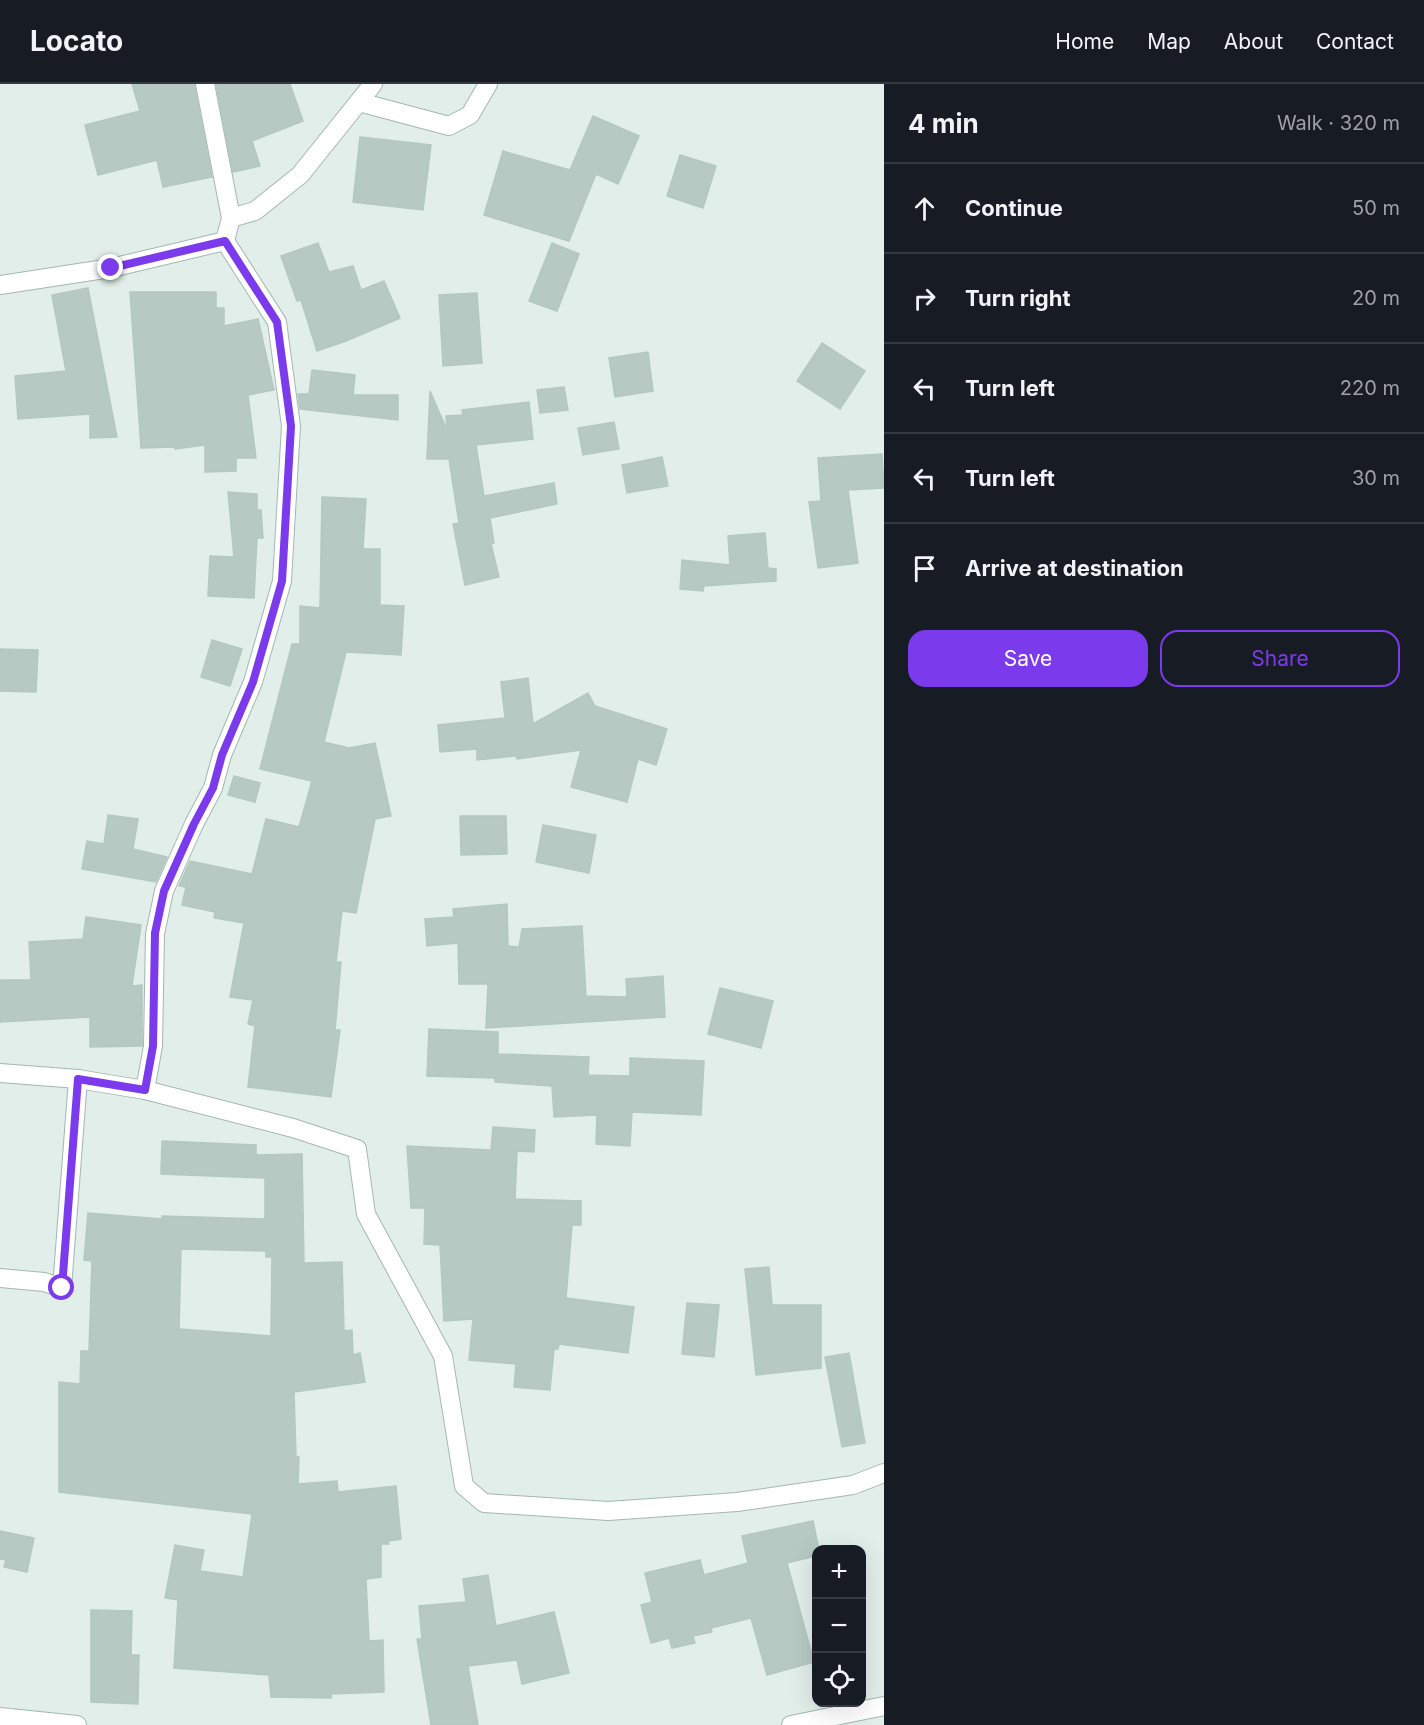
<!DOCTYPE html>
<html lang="en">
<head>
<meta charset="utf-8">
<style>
  body { margin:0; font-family:Inter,sans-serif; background:#20242c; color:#f1f3f6 }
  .controls { position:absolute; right:18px; bottom:18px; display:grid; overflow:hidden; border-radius:12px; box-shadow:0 6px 24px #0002 }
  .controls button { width:54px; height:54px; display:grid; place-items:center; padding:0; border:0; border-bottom:2px solid #363941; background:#171b24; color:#f1f3f6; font:30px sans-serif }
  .stop { position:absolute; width:18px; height:18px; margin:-14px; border:4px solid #7c3aed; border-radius:50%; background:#fff }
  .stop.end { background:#7c3aed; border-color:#fff; box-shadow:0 2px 6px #0008 }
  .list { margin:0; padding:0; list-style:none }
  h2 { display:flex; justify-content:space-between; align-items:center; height:78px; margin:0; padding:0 24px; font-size:26px }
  h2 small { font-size:20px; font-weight:400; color:#9ea1a6 }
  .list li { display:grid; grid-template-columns:39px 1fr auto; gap:18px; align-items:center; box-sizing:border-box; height:90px; padding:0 24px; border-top:2px solid #363941 }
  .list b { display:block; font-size:22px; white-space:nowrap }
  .list em { font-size:20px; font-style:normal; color:#9ea1a6 }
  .actions { display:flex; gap:12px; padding:18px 24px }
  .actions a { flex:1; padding:14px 0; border:2px solid #7c3aed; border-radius:18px; text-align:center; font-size:21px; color:#7c3aed }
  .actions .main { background:#7c3aed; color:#fff }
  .icon { flex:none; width:33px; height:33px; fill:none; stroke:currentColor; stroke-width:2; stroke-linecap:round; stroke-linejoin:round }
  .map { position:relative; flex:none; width:884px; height:1641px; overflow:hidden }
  header { display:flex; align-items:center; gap:36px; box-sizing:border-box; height:84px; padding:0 30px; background:#171b24; border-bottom:2px solid #363941 }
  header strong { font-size:28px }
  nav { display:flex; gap:33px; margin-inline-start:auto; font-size:21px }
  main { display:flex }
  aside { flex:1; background:#171b24 }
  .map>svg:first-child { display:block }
  .building { fill:#b7c9c3; stroke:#b3c8c1; stroke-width:1.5; fill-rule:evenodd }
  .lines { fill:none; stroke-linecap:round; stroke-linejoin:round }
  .minor-casing { stroke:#a4b7b1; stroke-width:20 }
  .minor { stroke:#fff; stroke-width:18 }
  .route { stroke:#7c3aed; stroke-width:8 }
</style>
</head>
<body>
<header>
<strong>Locato</strong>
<nav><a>Home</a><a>Map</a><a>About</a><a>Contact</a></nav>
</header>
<main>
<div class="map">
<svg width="884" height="1641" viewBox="0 0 884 1641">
  <rect width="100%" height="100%" fill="#e2eee9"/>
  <g class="building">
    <polygon points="132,0 194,0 212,93 163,103 157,76 98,91 85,41 140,27"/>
    <polygon points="216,0 290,0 303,37 252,57 260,82 233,88"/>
    <polygon points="593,32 639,52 618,100 596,90 569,157 484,131 503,67 570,86"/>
    <polygon points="360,53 431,61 423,126 353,118"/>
    <polygon points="680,71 716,82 703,124 667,112"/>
    <polygon points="318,159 329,188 353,182 361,206 384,197 400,234 346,257 317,267 301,216 297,217 281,172"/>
    <polygon points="552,159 579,170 557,227 529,217"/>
    <polygon points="88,204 117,353 90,354 90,330 18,335 15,292 66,287 52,211"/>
    <polygon points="130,208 216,208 216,224 224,224 224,242 258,235 274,306 248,311 256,374 236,374 236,387 205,388 205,361 175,365 174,363 141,364"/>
    <polygon points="477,209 482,279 443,282 439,211"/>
    <polygon points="822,259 865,287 840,325 797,297"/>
    <polygon points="648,268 653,307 615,313 609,274"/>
    <polygon points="312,286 355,291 353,311 398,311 398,336 300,325 298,310 309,310"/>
    <polygon points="564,303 568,326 540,329 537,306"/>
    <polygon points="430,307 447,346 446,332 463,331 462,326 529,318 533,355 476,361 484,412 554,399 557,420 490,434 494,459 491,460 499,493 465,501 453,440 459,439 449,375 427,375"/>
    <polygon points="614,338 619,365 583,371 578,344"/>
    <polygon points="882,370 884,404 848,406 858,479 818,484 809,418 821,417 818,374"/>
    <polygon points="662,373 668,402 627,409 622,381"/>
    <polygon points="228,408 257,410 257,426 261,426 263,454 257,454 254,514 208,512 210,472 234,473"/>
    <polygon points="322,413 366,415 363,465 380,465 380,521 404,522 401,571 346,568 324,658 349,664 375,659 391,732 375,735 356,829 342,827 336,878 341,878 335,946 340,946 331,1013 248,1003 255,942 248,940 253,916 230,913 244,839 214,834 215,828 182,821 186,803 179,802 190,777 252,790 266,735 299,743 312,697 260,685 292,560 300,560 300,522 320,524"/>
    <polygon points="765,449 768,484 776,485 776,497 704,502 703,507 680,505 682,476 730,481 728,452"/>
    <polygon points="212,556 242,565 230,602 201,593"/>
    <polygon points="0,565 38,566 36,608 0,607"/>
    <polygon points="528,594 533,640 588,609 595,622 667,645 656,681 638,675 627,718 571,703 581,666 517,675 516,672 477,676 477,665 440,668 438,641 505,634 501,598"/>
    <polygon points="234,692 260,699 255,718 228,711"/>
    <polygon points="108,731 138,735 133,765 167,773 156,798 82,785 87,757 104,760"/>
    <polygon points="460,732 506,732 507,770 461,771"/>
    <polygon points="543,741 596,751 589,789 536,778"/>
    <polygon points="507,820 508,862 519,863 522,845 582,842 586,912 627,913 626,895 663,892 665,933 486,944 488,900 459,900 458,859 427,862 425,835 454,833 453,825"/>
    <polygon points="86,833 141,841 132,902 142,901 142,962 90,963 90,933 0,938 0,896 31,896 29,858 83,855"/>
    <polygon points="720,904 773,917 761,964 708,950"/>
    <polygon points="429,945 498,948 498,970 589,973 588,991 630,992 630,974 704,977 701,1031 632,1028 630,1062 596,1060 597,1031 554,1033 552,1002 495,998 495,994 427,992"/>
    <polygon points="493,1043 535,1046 534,1068 517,1067 515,1115 581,1117 581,1141 572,1141 566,1214 634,1223 628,1269 559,1260 558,1265 554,1265 550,1306 514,1303 516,1280 469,1276 473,1235 444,1237 440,1161 424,1160 425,1124 411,1124 407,1062 491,1066"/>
    <path d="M162 1057 256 1061V1071L302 1070 304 1179 342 1178 344 1247 352 1246 353 1271 360 1269 365 1298 294 1308 296 1373H299L298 1400 337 1397 338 1408 396 1402 401 1455 388 1457 389 1460H381V1493L366 1495 369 1557 383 1556 384 1608 331 1610V1614L271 1613 269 1591 174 1584 178 1516 165 1514 175 1461 204 1466 200 1487 243 1493 252 1430 59 1408V1298L80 1300 81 1267H89L92 1177 84 1176 88 1129 162 1135V1132L265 1135V1094L161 1090ZM181 1165 266 1167V1173H272L271 1252 179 1245Z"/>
    <polygon points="769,1183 772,1221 821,1221 821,1284 756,1291 745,1185"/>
    <polygon points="687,1219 719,1221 714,1273 682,1270"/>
    <polygon points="849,1269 865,1359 842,1363 825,1273"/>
    <polygon points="813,1437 819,1466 816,1466 816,1472 787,1479 814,1578 767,1591 751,1534 711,1544 712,1548 693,1552 695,1559 672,1564 669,1554 651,1559 641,1521 652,1518 645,1489 700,1476 704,1491 748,1479 742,1452"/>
    <polygon points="0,1447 34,1454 27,1488 4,1483 6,1476 0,1475"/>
    <polygon points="488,1491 496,1542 554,1528 569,1589 522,1600 517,1576 468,1582 478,1641 431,1641 417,1555 422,1555 419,1522 466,1518 463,1495"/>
    <polygon points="91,1526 132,1527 131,1571 139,1571 138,1620 91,1618"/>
  </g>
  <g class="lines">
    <g class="minor-casing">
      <g id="minor">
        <polyline points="359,18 449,42 470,31 488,0"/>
        <polyline points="231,134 255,127 300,91 373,0"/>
        <polyline points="0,201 111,184 225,157"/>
        <polyline points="0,989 78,995 145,1006 153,962 155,850 164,807 194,740 213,704 222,671 253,598 282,497 291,342 277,238 225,157 231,134 205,0"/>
        <polyline points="145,1006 293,1044 357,1065 366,1130 443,1272 464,1402 484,1419 608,1427 737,1418 853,1401 884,1389"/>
        <polyline points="0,1194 44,1198 62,1204 78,995"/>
        <polyline points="0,1633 77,1641"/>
        <polyline points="791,1641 884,1622"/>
      </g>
    </g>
    <use href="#minor" class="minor"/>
  </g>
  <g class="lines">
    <polyline class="route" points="62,1204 78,995 145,1006 153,962 155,849 164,807 194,740 213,704 222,671 253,598 282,497 291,342 277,238 225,157 111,184"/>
  </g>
</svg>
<div class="controls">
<button>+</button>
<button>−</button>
<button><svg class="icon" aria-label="locate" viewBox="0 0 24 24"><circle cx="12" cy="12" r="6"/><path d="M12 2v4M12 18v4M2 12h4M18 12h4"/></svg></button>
</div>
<div class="stop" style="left:62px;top:1204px"></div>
<div class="stop end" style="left:111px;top:184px"></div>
</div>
<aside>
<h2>4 min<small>Walk · 320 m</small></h2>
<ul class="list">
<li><svg class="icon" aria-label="ahead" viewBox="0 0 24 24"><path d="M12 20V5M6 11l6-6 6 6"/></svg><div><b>Continue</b></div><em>50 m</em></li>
<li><svg class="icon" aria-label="right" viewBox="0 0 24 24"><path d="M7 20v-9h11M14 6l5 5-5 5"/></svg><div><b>Turn right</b></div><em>20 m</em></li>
<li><svg class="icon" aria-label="left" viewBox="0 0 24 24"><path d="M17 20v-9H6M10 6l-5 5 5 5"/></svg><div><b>Turn left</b></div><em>220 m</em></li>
<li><svg class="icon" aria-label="left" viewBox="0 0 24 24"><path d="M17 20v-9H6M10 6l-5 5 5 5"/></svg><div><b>Turn left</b></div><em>30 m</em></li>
<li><svg class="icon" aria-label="arrive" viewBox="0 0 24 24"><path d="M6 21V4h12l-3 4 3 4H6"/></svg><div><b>Arrive at destination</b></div></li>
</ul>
<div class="actions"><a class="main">Save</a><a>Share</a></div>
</aside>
</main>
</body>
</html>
